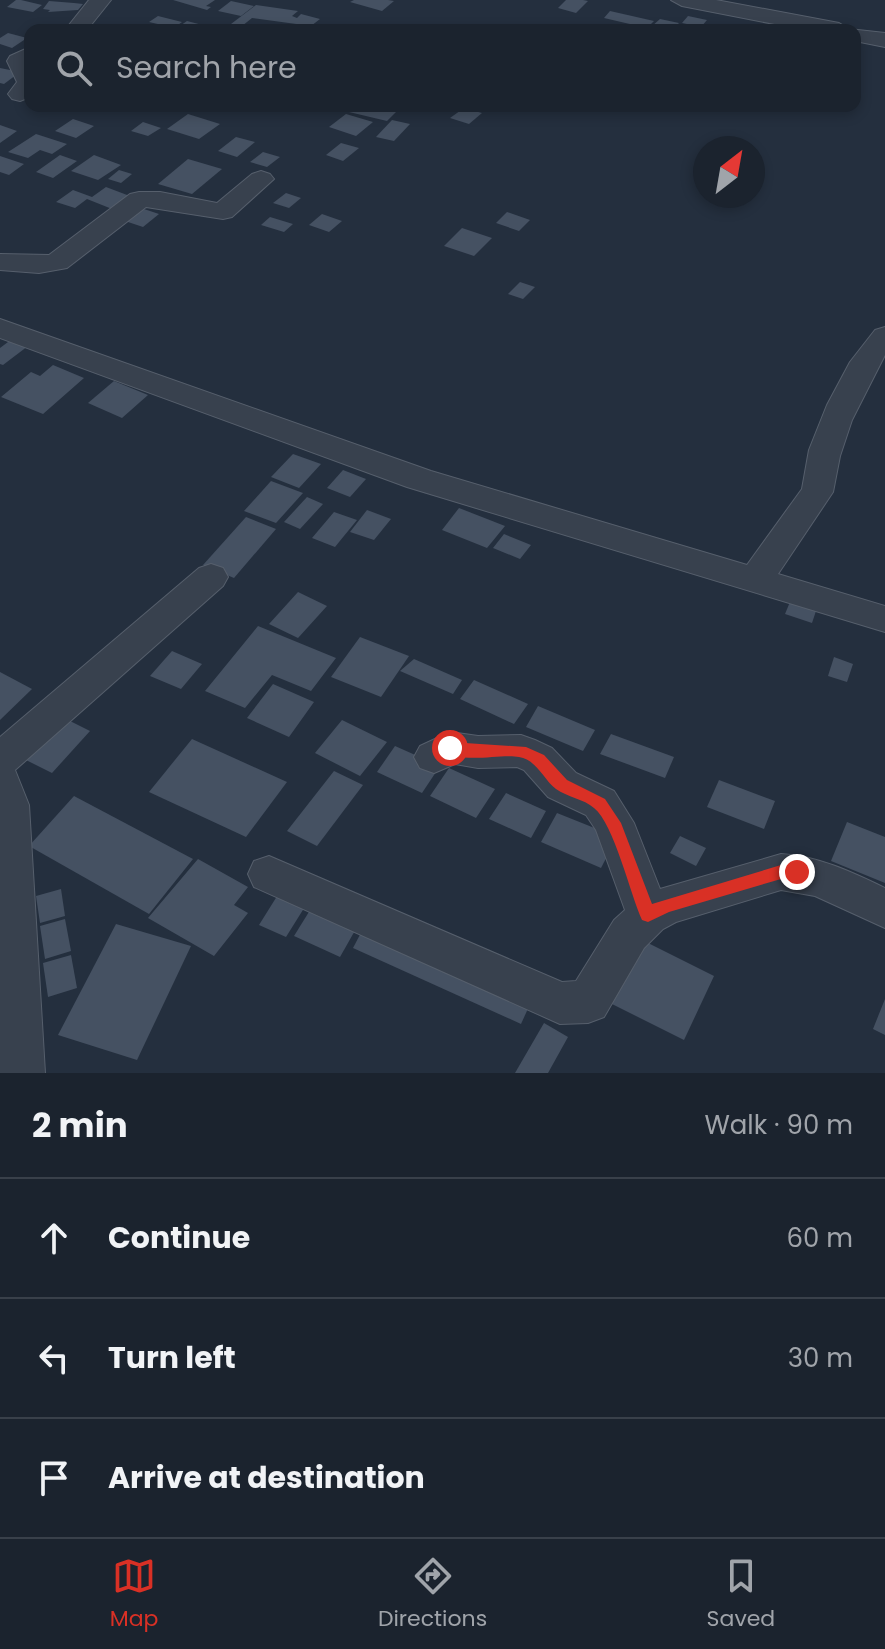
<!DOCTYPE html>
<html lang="en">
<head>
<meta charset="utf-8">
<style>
  body { margin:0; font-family:Poppins,sans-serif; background:#282f3a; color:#f1f3f6 }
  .compass { position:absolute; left:693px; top:136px; width:72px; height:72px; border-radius:50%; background:#1b232e; box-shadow:0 4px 12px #0003; rotate:31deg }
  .stop { position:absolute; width:24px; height:24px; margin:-18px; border:6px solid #d93025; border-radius:50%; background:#fff }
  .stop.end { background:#d93025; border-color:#fff; box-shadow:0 2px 8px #0008 }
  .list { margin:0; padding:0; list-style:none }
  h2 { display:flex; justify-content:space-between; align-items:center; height:104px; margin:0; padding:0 32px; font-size:34px }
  h2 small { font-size:26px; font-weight:400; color:#a0a4aa }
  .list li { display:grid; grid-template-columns:52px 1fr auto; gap:24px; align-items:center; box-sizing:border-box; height:120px; padding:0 32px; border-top:2px solid #39404a }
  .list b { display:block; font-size:30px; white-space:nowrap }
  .list em { font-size:26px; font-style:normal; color:#a0a4aa }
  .icon { flex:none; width:44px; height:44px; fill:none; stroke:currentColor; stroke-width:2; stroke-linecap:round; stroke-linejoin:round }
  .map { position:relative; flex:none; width:885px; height:1073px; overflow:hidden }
  .search { position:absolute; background:#1b232e; box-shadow:0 4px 12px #0003; left:24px; right:24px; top:24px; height:88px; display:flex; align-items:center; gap:20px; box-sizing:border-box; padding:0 28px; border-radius:16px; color:#a0a4aa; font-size:30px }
  .sheet { height:464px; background:#1b232e }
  nav { display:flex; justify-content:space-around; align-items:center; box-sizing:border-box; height:112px; border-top:2px solid #39404a; background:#1b232e; font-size:22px; color:#a0a4aa }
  nav a { display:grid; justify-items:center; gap:4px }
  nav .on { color:#d93025 }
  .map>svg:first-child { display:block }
  .building { fill:#455162 }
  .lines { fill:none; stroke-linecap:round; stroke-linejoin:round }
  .street-casing { stroke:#565f6c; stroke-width:2 }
  .street { fill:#38414e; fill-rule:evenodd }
  .route { fill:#d93025 }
</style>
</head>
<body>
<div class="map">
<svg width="885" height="1073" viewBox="0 0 885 1073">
  <rect width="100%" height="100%" fill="#242f3e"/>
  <g class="building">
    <polygon points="16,0 21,0 42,5 33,12 7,7"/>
    <polygon points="173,0 215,0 206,6 211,7 207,10"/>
    <polygon points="354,0 388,0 394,1 382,11 350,2"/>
    <polygon points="566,0 583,0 588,1 576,13 558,8"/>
    <polygon points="49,1 74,3 83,4 78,10 48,12 50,10 43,9"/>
    <polygon points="231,1 254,6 241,16 218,11"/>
    <polygon points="256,5 298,11 292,16 297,18 301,14 320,19 311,26 252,18 242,26 231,24"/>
    <polygon points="610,11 654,21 647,28 604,18"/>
    <polygon points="158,16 182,22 171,30 156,30 162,25 149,22"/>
    <polygon points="688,16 707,20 701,27 682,23"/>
    <polygon points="660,19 679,23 672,30 651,27"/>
    <polygon points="187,21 214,28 174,30"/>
    <polygon points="8,33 27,38 12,48 0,44 0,38"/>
    <polygon points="0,68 20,72 4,84 0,83"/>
    <polygon points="355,106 385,106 399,109 387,121 349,112"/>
    <polygon points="464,108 482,113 469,124 450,118"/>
    <polygon points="188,114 220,124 199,139 167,129"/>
    <polygon points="346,114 373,122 356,136 329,127"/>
    <polygon points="73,119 94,126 76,138 55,131"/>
    <polygon points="392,120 410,124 394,141 376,137"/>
    <polygon points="143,122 161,128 148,136 131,131"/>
    <polygon points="0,125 17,131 0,143"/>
    <polygon points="36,134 67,144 52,154 40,150 28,158 8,152"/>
    <polygon points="236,137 255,142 237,157 218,151"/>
    <polygon points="341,143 359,148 343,161 326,155"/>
    <polygon points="263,152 280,157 267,167 250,162"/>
    <polygon points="60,155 77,161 53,178 36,172"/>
    <polygon points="94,155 121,165 98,180 71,171"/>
    <polygon points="0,156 24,164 9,175 0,172"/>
    <polygon points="188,159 222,169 192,194 158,184"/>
    <polygon points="119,170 132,174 121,183 108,179"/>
    <polygon points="106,187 135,198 117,211 87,199 75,208 56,202 73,190 92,197"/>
    <polygon points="286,193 301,198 289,208 273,203"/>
    <polygon points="135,206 159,214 143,227 119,219"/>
    <polygon points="507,212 530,220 519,231 496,223"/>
    <polygon points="322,214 342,221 329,232 309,225"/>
    <polygon points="270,217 293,224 284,232 261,225"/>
    <polygon points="462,228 492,238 474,256 444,246"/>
    <polygon points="520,282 535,287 523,299 508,294"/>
    <polygon points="12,339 28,346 3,365 0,364 0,348"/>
    <polygon points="53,365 84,378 43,414 1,397 31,372 40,376"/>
    <polygon points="114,381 148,395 122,418 88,403"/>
    <polygon points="293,454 321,464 299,488 271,477"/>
    <polygon points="343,470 366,479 350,497 327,488"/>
    <polygon points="271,481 303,493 276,523 244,511"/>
    <polygon points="307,497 323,504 300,529 284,522"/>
    <polygon points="459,508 505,526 487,548 442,530"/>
    <polygon points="367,510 391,519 374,540 350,532"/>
    <polygon points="334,512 357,520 335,547 312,538"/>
    <polygon points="246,517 276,529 234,578 203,565"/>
    <polygon points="504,534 531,545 520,559 493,548"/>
    <polygon points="298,592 327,606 298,638 269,624"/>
    <polygon points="792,597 818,605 812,623 785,614"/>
    <polygon points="258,626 336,658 311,691 272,675 245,708 205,691"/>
    <polygon points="360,637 409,656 381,697 331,677"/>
    <polygon points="172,651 202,664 181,689 150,676"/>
    <polygon points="834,657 853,664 847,682 828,676"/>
    <polygon points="414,659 462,680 453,694 400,671"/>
    <polygon points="0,672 32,689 0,720"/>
    <polygon points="474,680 528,704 514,724 460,699"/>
    <polygon points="273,684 314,702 289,737 247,718"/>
    <polygon points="538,706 595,730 583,751 526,727"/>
    <polygon points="64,718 90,731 52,773 26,760"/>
    <polygon points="342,720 387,742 360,776 315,753"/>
    <polygon points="611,734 674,757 665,778 600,754"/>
    <polygon points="192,739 287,782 246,837 149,792"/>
    <polygon points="395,746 440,766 422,793 377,772"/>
    <polygon points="449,768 495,789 476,818 430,796"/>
    <polygon points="334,771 363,785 317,846 287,831"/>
    <polygon points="719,780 775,801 764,829 707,807"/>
    <polygon points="506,793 546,811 531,838 489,819"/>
    <polygon points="74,796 193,859 149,914 29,846"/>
    <polygon points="557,813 617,837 601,868 541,842"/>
    <polygon points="847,822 885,837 885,883 831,861"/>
    <polygon points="680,836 706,848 696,866 670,853"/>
    <polygon points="198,859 248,887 234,905 248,913 214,956 148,918"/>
    <polygon points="61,889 65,916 40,923 36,896"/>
    <polygon points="279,893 306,905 286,937 259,925"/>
    <polygon points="312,907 357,927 340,957 294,936"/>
    <polygon points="65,919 71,951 45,959 40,926"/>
    <polygon points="116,924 191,946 137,1060 58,1035"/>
    <polygon points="364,927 531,1002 521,1024 353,948"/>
    <polygon points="642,940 714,976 684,1040 610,1003"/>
    <polygon points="71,955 77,988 48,997 43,963"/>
    <polygon points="885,999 885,1035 873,1029"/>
    <polygon points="544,1023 568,1037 548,1073 515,1073"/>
  </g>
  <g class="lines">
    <g class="street-casing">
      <g id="street">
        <polygon points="89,0 111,0 87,30 65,30"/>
        <polygon points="671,0 716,0 839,23 849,29 885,33 885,47 855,41 855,30 805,30 682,6"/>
        <polygon points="30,47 30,97 20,101 12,99 8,94 17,82 7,61 10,56"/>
        <polygon points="261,171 270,174 274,179 232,217 223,219 146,207 67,268 39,273 0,270 0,254 49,255 130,194 139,192 160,192 217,203 252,174"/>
        <polygon points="0,319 431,471 747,565 802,489 809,450 827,405 850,362 875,330 885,327 885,355 852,420 840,456 833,492 778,574 885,606 885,632 407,487 0,338"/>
        <polygon points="211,564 223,568 228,577 223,586 15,770 29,805 45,1073 0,1073 0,737 199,568"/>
        <path d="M450 732 478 736 521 735 535 740 552 748 576 773 614 791 634 823 660 889 781 854C818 856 852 872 885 888V928L815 896 781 890 676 922 663 929 644 948 604 1017 588 1023 560 1024 254 887 248 874 254 861 269 856 562 982 576 981 614 920 625 910 596 830 586 815 548 797 524 770 517 767 478 768 455 764 434 773 420 768 414 757 420 746Z"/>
      </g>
    </g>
    <use href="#street" class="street"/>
  </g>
  <path class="route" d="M450 742 526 747 544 755 567 780 605 799 621 823 652 904 781 865H797L805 872 797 879H781L669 912 648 922 642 920C630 894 614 824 594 808 584 799 567 797 556 789 543 779 537 760 519 757 500 753 456 766 443 748Z"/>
</svg>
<svg class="compass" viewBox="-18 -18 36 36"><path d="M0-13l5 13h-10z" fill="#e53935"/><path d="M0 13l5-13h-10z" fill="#a0a4aa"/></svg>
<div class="stop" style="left:450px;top:748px"></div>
<div class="stop end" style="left:797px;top:872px"></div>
<div class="search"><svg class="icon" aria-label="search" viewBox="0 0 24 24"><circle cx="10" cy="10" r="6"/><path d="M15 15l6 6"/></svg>Search here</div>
</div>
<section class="sheet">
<h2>2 min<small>Walk · 90 m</small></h2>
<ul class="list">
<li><svg class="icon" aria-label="ahead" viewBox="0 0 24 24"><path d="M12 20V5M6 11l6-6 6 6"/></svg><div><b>Continue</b></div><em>60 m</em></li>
<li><svg class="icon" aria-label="left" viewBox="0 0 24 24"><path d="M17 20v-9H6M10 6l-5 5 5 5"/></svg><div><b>Turn left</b></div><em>30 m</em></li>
<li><svg class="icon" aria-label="arrive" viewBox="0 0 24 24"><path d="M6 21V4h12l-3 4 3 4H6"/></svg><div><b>Arrive at destination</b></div></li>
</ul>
</section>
<nav>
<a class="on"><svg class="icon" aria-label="map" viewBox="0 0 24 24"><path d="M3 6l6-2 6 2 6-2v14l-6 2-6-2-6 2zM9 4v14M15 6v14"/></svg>Map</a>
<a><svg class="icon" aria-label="directions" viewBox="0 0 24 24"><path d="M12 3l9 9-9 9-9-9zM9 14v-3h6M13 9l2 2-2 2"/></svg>Directions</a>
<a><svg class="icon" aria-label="saved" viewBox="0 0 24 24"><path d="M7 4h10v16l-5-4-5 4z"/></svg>Saved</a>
</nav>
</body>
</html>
